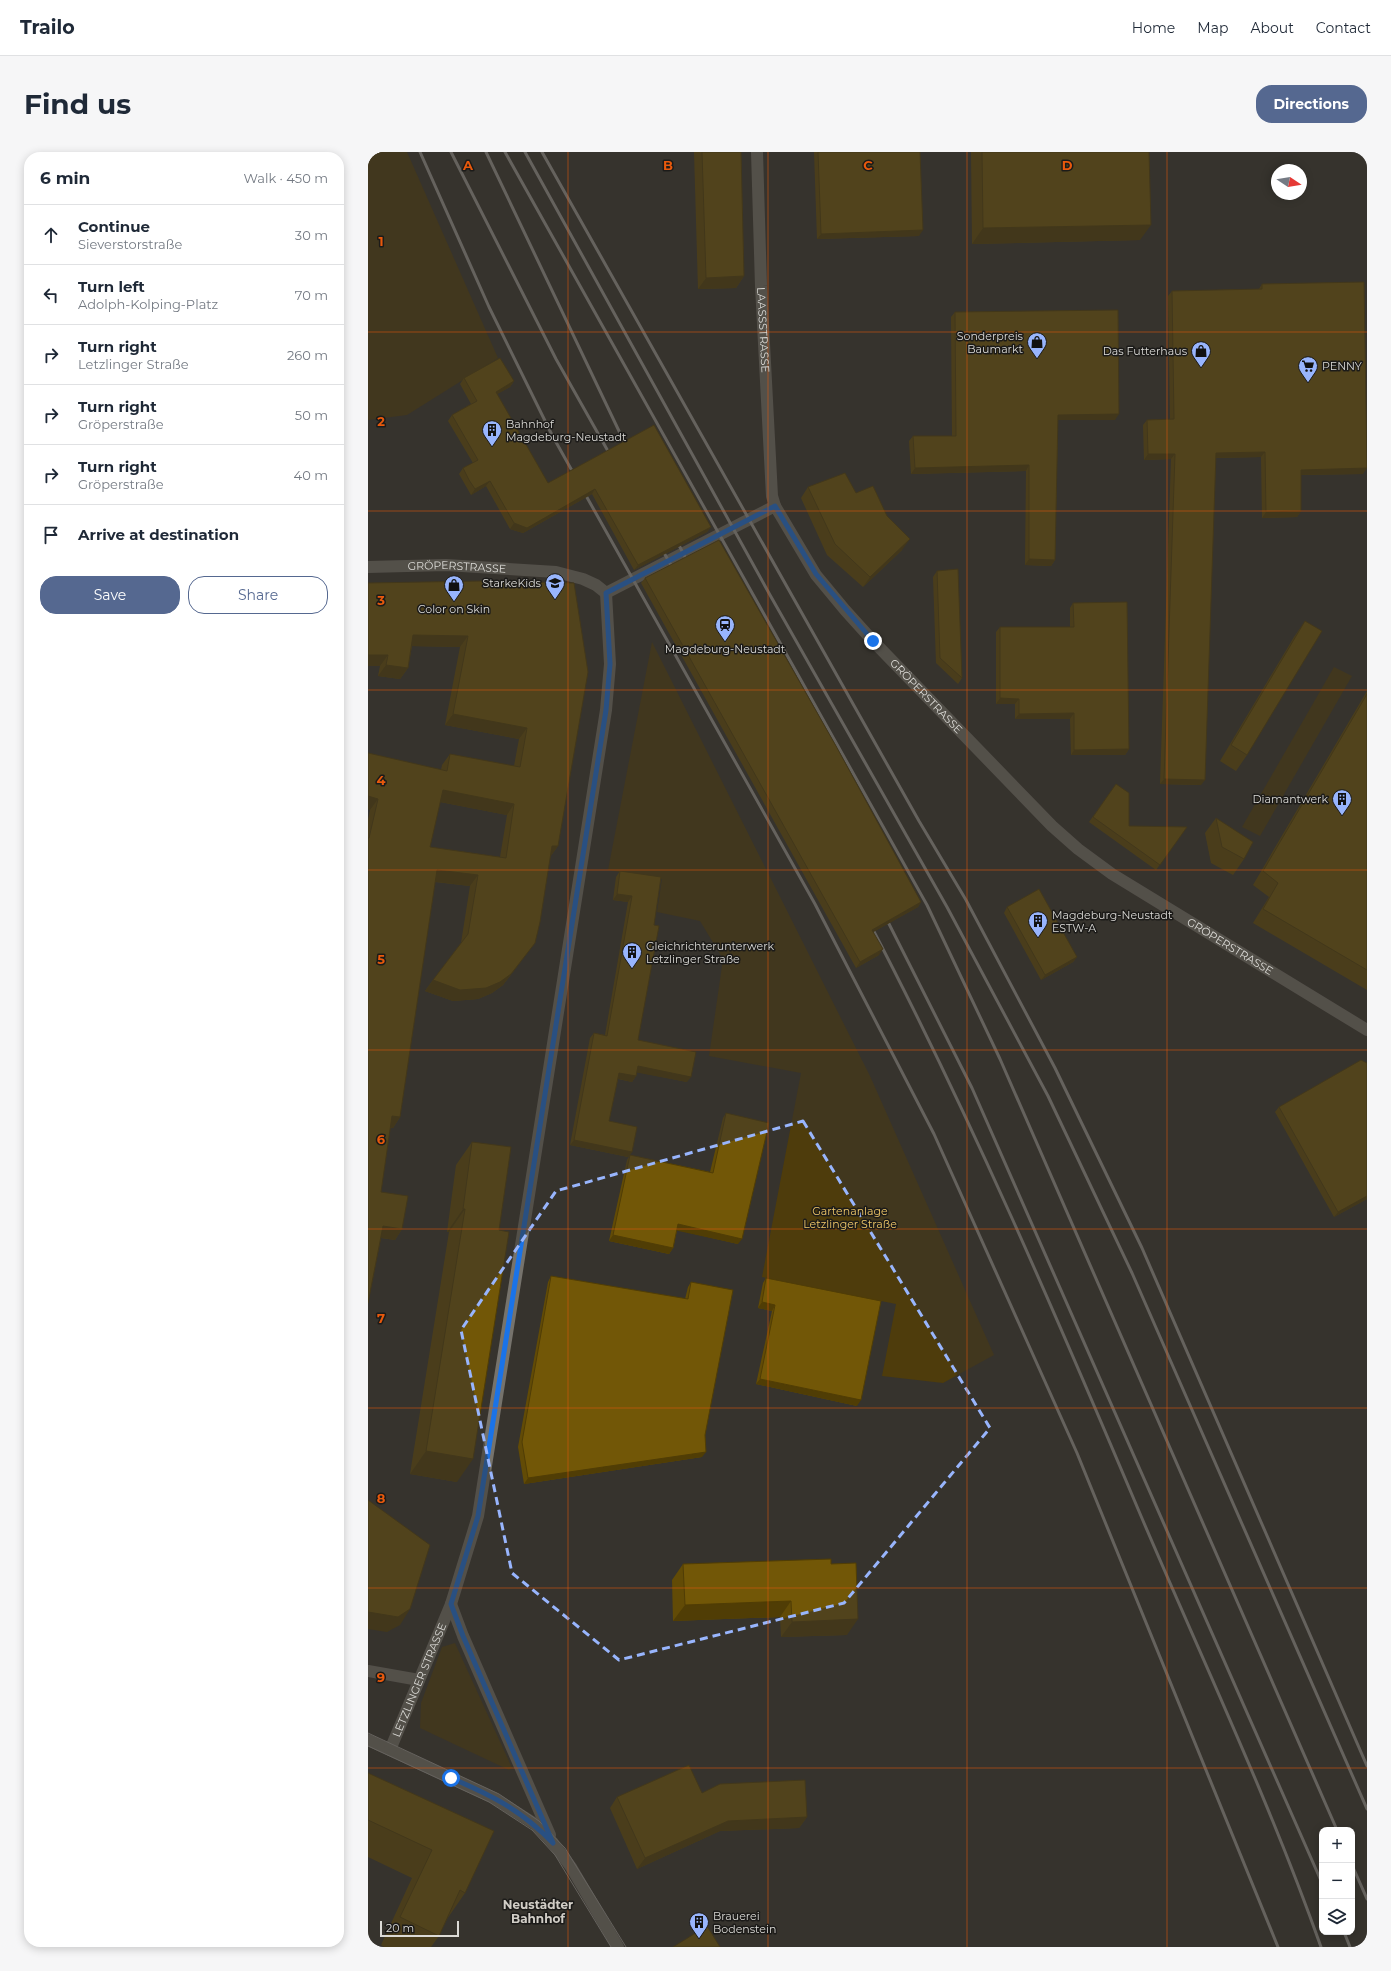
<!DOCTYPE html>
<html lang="en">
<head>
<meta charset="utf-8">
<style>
  body { margin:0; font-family:Montserrat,sans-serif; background:#f6f6f7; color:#1f2937 }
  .controls { position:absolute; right:12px; bottom:12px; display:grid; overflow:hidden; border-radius:8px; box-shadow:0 2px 10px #0003 }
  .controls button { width:36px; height:36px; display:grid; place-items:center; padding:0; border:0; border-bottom:1px solid #e0e1e3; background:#fff; color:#1f2937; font:20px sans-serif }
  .compass { position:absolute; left:903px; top:12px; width:36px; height:36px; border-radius:50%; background:#fff; box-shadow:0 2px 10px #0003; rotate:102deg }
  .scale { position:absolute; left:12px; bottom:10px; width:79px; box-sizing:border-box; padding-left:4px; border:2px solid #dbdad6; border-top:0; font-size:11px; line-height:14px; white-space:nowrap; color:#dbdad6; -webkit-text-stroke:3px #1c1b19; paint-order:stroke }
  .stop { position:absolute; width:12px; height:12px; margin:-9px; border:3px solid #1a73e8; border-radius:50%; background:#fff }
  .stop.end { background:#1a73e8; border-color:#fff; box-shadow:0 1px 4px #0008 }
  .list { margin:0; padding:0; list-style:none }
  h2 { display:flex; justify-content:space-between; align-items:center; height:52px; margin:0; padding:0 16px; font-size:17px }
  h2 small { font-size:13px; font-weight:400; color:#747a83 }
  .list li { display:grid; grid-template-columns:26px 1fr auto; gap:12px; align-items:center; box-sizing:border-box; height:60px; padding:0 16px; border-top:1px solid #e0e1e3 }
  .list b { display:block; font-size:15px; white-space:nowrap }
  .list p { margin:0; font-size:13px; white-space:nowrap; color:#747a83 }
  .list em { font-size:13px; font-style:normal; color:#747a83 }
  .actions { display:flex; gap:8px; padding:12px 16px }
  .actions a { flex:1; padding:9px 0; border:1px solid #556890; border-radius:16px; text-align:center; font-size:14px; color:#556890 }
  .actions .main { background:#556890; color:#fff }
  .icon { flex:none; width:22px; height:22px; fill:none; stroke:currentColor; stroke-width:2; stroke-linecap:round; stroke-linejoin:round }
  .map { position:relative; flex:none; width:999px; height:1795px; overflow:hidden; border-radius:16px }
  header { display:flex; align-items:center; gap:24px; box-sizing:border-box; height:56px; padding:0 20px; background:#fff; border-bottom:1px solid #e0e1e3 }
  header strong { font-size:19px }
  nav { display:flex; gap:22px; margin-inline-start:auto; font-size:14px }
  .intro { display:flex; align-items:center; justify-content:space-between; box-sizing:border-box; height:96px; padding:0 24px }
  h1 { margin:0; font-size:28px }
  .button { padding:10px 18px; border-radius:16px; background:#556890; color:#fff; font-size:14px; font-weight:700 }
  main { display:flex; gap:24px; padding:0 24px }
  aside { flex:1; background:#fff; border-radius:16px; box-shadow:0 2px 10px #0003 }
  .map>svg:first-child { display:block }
  .green { fill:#4e3c0c }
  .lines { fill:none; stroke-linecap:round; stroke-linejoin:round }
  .minor { stroke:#76736c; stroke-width:12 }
  .tram { stroke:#9e9c98; stroke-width:1 }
  .rail { stroke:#9e9c98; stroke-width:3 }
  .wall { fill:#624b06; fill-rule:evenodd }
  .shaded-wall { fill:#503d05 }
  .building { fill:#725707; stroke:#503d05; fill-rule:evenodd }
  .route { stroke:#1a73e8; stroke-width:5 }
  .marked { fill:none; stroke:#98b5fd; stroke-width:3; stroke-dasharray:8 5; stroke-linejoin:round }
  .grid { fill:none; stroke:#e8590c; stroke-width:1; stroke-opacity:0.55 }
  .labels { text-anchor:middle; stroke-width:3; stroke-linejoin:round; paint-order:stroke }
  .street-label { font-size:11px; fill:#dbdad6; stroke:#1c1b19 }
  .poi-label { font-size:11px; fill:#dbdad6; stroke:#1c1b19; text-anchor:start }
  .park-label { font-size:11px; fill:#f2c969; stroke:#1c1b19 }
  .neighbourhood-label { font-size:12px; font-weight:bold; fill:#d1cdc6; stroke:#1c1b19 }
  .grid-label { font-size:13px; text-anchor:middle; font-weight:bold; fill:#e8590c; stroke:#1c1b19; stroke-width:3; stroke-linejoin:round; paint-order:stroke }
</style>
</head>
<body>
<header>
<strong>Trailo</strong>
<nav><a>Home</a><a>Map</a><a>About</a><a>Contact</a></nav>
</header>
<div class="intro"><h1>Find us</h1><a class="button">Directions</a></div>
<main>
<aside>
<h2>6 min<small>Walk · 450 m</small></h2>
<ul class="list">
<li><svg class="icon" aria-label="ahead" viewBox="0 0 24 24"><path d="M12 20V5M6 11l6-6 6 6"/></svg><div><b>Continue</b><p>Sieverstorstraße</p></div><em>30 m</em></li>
<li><svg class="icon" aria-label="left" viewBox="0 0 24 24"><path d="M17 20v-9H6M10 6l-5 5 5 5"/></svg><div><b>Turn left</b><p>Adolph-Kolping-Platz</p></div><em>70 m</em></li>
<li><svg class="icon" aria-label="right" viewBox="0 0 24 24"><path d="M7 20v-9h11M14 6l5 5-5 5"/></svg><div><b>Turn right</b><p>Letzlinger Straße</p></div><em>260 m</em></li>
<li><svg class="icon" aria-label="right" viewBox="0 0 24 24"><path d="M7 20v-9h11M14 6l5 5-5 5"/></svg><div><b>Turn right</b><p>Gröperstraße</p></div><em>50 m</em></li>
<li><svg class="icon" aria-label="right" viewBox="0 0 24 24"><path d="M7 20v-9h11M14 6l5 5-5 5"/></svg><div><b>Turn right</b><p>Gröperstraße</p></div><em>40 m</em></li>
<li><svg class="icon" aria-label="arrive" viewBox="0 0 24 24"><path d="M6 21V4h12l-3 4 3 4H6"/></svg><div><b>Arrive at destination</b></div></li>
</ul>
<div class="actions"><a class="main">Save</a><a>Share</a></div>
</aside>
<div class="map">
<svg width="999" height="1795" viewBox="0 0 999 1795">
  <rect width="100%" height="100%" fill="#36332d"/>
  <g class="green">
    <polygon points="0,0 39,0 130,206 39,263 0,268"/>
    <polygon points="284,490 502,924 626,1203 575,1231 514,1224 528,1152 394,1125 433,921 341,904 355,807 332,769 289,760 294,727 240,718"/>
    <polygon points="966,515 984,524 892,684 874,675"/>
    <polygon points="87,1491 144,1616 141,1618 52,1576 53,1551 74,1495"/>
  </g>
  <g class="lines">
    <g class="minor">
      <path id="s1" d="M389 0 393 134 404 344 407 354 448 423 477 458 505 489 684 674 710 697 744 722 999 878"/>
      <path id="s2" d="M0 415 78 413 188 420 215 427 228 433 238 441"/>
      <polyline points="238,441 407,354"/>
      <polyline points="83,1452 95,1484 182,1683"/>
      <polyline points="0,1519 51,1528"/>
      <polyline points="0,1588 126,1646 167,1672 185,1691 203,1715 250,1795"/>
      <path id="s3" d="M22 1598 83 1452 110 1364 238 558 242 512 238 441"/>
    </g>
    <g class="tram">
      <polyline points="0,1581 131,1642 171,1669 197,1696 258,1795"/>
      <polyline points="0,1594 121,1650 164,1678 187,1703 243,1795"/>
    </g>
    <g class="rail">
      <polyline points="52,0 121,155 184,283 447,752 566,982 709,1301 910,1795"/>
      <polyline points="83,0 188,207 245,308"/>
      <polyline points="118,0 261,300"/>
      <polyline points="137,0 559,753 632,907 969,1678"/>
      <polyline points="157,0 402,443 579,755 680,944 764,1121 999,1657"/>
      <polyline points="174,0 551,669 598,748 687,916 774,1096 999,1614"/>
      <polyline points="306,384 322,414"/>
      <polyline points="291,392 308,422"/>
      <polyline points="516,762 604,936 954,1731"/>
      <path d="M501 770C602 963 688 1163 773 1364 834 1507 901 1648 953 1795"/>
      <polyline points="984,1713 999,1747"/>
      <polyline points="976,1780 982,1795"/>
    </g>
  </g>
  <g class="wall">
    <polygon points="326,0 373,0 376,124 368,136 330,137"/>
    <polygon points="446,0 552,0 551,84 449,87"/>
    <polygon points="603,0 781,0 772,88 604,92"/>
    <polygon points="894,132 995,322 933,323 933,359 929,365 894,366 893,305 847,306 833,633 792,632 803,307 776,308 775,273 779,268 802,267 800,144 804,139 891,137"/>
    <polygon points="587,160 747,268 690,268 687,408 683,414 657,413 658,319 543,322 541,289 545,284 584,284 583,165"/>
    <polygon points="96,226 146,229 142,235 129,242 180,331 286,273 343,375 339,380 266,418 224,342 155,381 142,377 118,334 103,343 91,322 95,316 105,311 80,269 84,263 103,252 92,232"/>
    <polygon points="440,335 488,341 534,398 495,435 459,403 433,346"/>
    <polygon points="569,419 594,526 590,532 568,511 565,425"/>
    <polygon points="277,426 553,750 550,755 505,780 511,803 488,816 273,431"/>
    <path d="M0 431H206L190 694 182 705 167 791 135 833 124 841 110 847 85 849 57 839 65 828 93 791 102 734 67 730 32 965 25 976H22L13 1040 34 1077 27 1088 13 1086 0 1151V668L2 658 0 657V601L73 618 74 613 82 602 146 614 151 587 77 573 92 495 44 494 40 516 32 527 10 524 12 514H0ZM72 650 139 663 132 705 62 695Z"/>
    <polygon points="705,451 761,597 757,603 703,603 702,567 647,567 647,552 628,552 628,480 632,475 702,475 702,456"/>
    <polygon points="937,469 879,603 868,619 852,609 926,485"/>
    <polygon points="999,539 999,838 885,771 901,745 885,733"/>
    <polygon points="748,632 761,674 819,675 788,718 721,670"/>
    <polygon points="848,666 876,707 865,723 843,711 837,681"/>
    <polygon points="252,719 286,773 270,888 319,930 269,920 268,924 264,930 250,927 241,969 264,1000 260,1005 202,993 222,886 226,881 237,883 260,750 245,748 248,725"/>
    <polygon points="639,755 709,805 705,810 673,828 636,761"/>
    <polygon points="999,911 999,1047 966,1065 907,960 911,955"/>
    <polygon points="358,961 370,1092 309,1078 305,1096 301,1102 241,1089 259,1008 262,1003 342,1020 355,966"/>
    <polygon points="104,990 131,1078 89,1330 42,1322 81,1080 79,1080 88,1013"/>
    <polygon points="183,1124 317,1147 320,1135 323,1130 337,1283 334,1305 156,1332 150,1295 180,1130"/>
    <polygon points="398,1126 489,1254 388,1232 404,1159 390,1156 395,1131"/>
    <polygon points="315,1412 463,1412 479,1483 413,1485 412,1465 305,1469 304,1428"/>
    <polygon points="0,1621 126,1679 97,1741 79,1767 71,1784 63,1795 16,1795 13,1793 44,1726 0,1705"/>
    <polygon points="334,1641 439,1665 431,1676 352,1679 269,1717 242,1656 249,1645"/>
  </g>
  <g class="shaded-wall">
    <polygon points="783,73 772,88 604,92 615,76"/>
    <polygon points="555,78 551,84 449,87 453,82"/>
    <polygon points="376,124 368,136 330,137 338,126"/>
    <polygon points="146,229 142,235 124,245 128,240"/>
    <polygon points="751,262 747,268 686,268 690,263"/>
    <polygon points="897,300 893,305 844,306 848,301"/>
    <polygon points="780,302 807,302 803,307 776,308"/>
    <polygon points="661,313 658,319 543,322 547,316"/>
    <polygon points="999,316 995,322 929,323 933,318"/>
    <polygon points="122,329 118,334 103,343 107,337"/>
    <polygon points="227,337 224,342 155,381 142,377 146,371"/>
    <polygon points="933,359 929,365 894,366 898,360"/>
    <polygon points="343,375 339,380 266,418 270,413"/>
    <polygon points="542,387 534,398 495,435 502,425"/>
    <polygon points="661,407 687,408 683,414 657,413"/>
    <polygon points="45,483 100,484 92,495 38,494"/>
    <polygon points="0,503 20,503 12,514 0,514"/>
    <polygon points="18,513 40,516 32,527 10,524"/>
    <polygon points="632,546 651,547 647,552 628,552"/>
    <polygon points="706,561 702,567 647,567 651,562"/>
    <polygon points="85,562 159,576 151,587 77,573"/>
    <polygon points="761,597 757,603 703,603 706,598"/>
    <polygon points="796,627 837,628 833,633 792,632"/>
    <polygon points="75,638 146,652 139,663 67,649"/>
    <polygon points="0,644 10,647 2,658 0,657"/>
    <polygon points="184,694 190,694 182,705"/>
    <polygon points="69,718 110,723 102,734 61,729"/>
    <polygon points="249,742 264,744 260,750 245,748"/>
    <polygon points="553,750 550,755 500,783 504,778"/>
    <polygon points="167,791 135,833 124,841 110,847 85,849 57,839 65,828"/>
    <polygon points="515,797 511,803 488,816 492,810"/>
    <polygon points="709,805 705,810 673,828 677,823"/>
    <polygon points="270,914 323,925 319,930 266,920"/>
    <polygon points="251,921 268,924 264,930 247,926"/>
    <polygon points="24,964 32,965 25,976 17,975"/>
    <polygon points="206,988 264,1000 260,1005 202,993"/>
    <polygon points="999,1044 999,1047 966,1065 970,1060"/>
    <polygon points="95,1057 97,1057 81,1080 79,1080"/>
    <polygon points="310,1072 374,1087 370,1092 306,1078"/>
    <polygon points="15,1074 34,1077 27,1088 8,1085"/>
    <polygon points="245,1083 305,1096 301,1102 241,1089"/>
    <polygon points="394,1150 407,1153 404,1159 390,1156"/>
    <polygon points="392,1227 493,1248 489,1254 388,1232"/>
    <polygon points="58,1299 105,1307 89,1330 42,1322"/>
    <polygon points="338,1300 334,1305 156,1332 160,1326"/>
    <polygon points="423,1449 412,1465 305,1469 317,1453"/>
    <polygon points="42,1457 32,1473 19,1480 0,1477 0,1460"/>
    <polygon points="490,1467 479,1483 413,1485 424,1470"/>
    <polygon points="439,1665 431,1676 352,1679 269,1717 277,1706 360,1669"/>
  </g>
  <g class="building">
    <polygon points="334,0 373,0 376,124 338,126"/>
    <polygon points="450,0 552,0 555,78 453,82"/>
    <polygon points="614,0 781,0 783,73 615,76"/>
    <polygon points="996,130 999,316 933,318 933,359 898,360 897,300 848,301 837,628 796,627 807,302 780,302 779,268 806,267 804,139 894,137 894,132"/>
    <polygon points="750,158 751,262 690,263 687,408 661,407 661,313 547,316 545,284 588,284 587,160"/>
    <polygon points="132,206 146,229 128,240 180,331 286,273 343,375 270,413 227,337 159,376 146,371 122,329 107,337 101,328 95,316 110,308 84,263 109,249 96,226"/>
    <polygon points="477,321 488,341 505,334 519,364 542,387 502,425 467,392 440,335"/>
    <polygon points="351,388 468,594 553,750 504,778 515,797 492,810 277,426"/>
    <polygon points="590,417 594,526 572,506 569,419"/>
    <path d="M114 429 206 431 220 520 190 694H184L172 770 167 791 143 822 132 830 118 836 92 838 65 828 100 782 110 723 69 718 32 965 24 964 13 1040 40 1044 34 1077 15 1074 0 1151V686H1L10 647 0 644V601L79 619 82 602 152 615 159 576 85 562 100 484 45 483 40 516 18 513 20 503H0V431ZM75 638 146 652 138 706 62 695Z"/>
    <polygon points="759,450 761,597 706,598 706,561 651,562 651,547 632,546 632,475 706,475 705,451"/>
    <polygon points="937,469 954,479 879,603 863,593"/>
    <polygon points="999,542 999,818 895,757 910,731 895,719"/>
    <polygon points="748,632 761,641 761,674 819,675 792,713 725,665"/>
    <polygon points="848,666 885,690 876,707 854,695"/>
    <polygon points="252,719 293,725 286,773 291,774 270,888 328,900 323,925 270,914 268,924 251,921 241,969 269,975 264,1000 206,988 226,881 239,884 264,744 249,742"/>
    <polygon points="671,737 709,805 677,823 639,755"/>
    <polygon points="993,908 999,911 999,1044 970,1060 911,955"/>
    <polygon points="358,961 401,971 374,1087 310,1072 305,1096 245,1083 262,1003 345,1021"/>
    <polygon points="104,990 143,995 131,1078 141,1080 105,1307 58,1299 97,1057 95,1057"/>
    <polygon points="183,1124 320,1147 323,1130 365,1138 337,1283 338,1300 160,1326 154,1290"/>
    <polygon points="398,1126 513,1149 493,1248 392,1227 407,1153 394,1150"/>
    <polygon points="0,1348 62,1393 42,1457 30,1465 0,1460"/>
    <polygon points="463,1407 463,1412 488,1411 490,1467 424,1470 423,1449 317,1453 315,1412"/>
    <polygon points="321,1613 334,1641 352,1632 437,1628 439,1665 360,1669 277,1706 249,1645"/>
    <polygon points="0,1621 126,1679 97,1741 92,1738 71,1784 32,1765 64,1698 0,1668"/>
    <polygon points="339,1774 352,1795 305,1795"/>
  </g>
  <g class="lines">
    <path class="route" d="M83 1626C125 1644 153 1658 185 1691L95 1484 83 1452 110 1364 238 558 242 512 238 441 407 354 448 422 505 489"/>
  </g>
  <path d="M0 0H999V1795H0ZM435 969 622 1276 476 1451 251 1508 144 1421 93 1178 188 1039Z" fill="#36332d" fill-opacity=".55" fill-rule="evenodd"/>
  <path class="marked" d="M435 969 622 1276 476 1451 251 1508 144 1421 93 1178 188 1039Z"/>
  <path class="grid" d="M200 0V1795M400 0V1795M599 0V1795M799 0V1795M0 180H999M0 359H999M0 538H999M0 718H999M0 898H999M0 1077H999M0 1256H999M0 1436H999M0 1616H999"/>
  <defs>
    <g id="shop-pin" transform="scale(1)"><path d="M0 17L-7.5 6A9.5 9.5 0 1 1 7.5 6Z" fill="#98b5fd" stroke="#1c1b19"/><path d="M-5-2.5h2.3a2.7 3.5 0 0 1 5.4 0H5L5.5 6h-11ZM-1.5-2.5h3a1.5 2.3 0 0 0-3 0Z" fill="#111"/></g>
    <g id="supermarket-pin" transform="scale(1)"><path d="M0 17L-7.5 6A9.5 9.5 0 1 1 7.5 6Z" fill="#98b5fd" stroke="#1c1b19"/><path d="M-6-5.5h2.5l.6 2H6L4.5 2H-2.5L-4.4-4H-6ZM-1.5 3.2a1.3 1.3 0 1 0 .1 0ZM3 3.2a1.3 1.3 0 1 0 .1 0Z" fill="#111"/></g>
    <g id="building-pin" transform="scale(1)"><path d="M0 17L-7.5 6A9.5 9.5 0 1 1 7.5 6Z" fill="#98b5fd" stroke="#1c1b19"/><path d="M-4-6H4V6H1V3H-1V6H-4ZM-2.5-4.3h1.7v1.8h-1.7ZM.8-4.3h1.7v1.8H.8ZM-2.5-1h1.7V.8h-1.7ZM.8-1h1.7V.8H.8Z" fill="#111"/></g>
    <g id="school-pin" transform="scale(1)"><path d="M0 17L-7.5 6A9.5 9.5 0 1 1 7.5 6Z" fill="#98b5fd" stroke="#1c1b19"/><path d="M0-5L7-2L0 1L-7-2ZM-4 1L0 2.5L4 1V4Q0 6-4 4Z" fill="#111"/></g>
    <g id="station-pin" transform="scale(1)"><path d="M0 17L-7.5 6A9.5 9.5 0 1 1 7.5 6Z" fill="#98b5fd" stroke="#1c1b19"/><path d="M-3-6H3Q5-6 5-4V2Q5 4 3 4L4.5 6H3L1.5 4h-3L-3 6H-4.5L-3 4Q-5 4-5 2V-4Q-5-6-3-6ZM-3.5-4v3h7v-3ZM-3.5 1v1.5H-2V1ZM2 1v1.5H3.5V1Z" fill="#111"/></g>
  </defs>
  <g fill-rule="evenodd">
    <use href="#shop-pin" x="669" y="190"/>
    <use href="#shop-pin" x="833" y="199"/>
    <use href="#supermarket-pin" x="940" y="214"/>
    <use href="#building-pin" x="124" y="278"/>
    <use href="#school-pin" x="187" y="431"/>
    <use href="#shop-pin" x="86" y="433"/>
    <use href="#station-pin" x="357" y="473"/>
    <use href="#building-pin" x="974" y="647"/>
    <use href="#building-pin" x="670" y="769"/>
    <use href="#building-pin" x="264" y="800"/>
    <use href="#building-pin" x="331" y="1770"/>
  </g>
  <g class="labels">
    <g class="street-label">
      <text dy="4" stroke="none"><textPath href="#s1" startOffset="178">LAASSSTRASSE</textPath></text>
      <text dy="4" stroke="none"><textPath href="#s2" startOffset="89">GRÖPERSTRASSE</textPath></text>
      <text dy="4" stroke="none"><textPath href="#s1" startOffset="599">GRÖPERSTRASSE</textPath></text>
      <text dy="4" stroke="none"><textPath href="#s1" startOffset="995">GRÖPERSTRASSE</textPath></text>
      <text dy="4" stroke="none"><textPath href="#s3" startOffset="76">LETZLINGER STRASSE</textPath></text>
    </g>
    <g class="poi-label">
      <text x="655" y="188" text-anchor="end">Sonderpreis<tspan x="655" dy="13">Baumarkt</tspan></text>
      <text x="819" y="203" text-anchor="end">Das Futterhaus</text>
      <text x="954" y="218">PENNY</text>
      <text x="138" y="276">Bahnhof<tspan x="138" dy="13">Magdeburg-Neustadt</tspan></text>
      <text x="173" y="435" text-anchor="end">StarkeKids</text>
      <text x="86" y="461" text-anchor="middle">Color on Skin</text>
      <text x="357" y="501" text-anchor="middle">Magdeburg-Neustadt</text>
      <text x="960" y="651" text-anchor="end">Diamantwerk</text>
      <text x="684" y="767">Magdeburg-Neustadt<tspan x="684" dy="13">ESTW-A</tspan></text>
      <text x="278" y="798">Gleichrichterunterwerk<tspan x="278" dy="13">Letzlinger Straße</tspan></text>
      <text x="345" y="1768">Brauerei<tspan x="345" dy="13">Bodenstein</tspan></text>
    </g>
    <g class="park-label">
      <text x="482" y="1063">Gartenanlage<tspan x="482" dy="13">Letzlinger Straße</tspan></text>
    </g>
    <g class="neighbourhood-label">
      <text x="170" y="1757">Neustädter<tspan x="170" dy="14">Bahnhof</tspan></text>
    </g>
  </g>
  <g class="grid-label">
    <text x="100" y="18">A</text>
    <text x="300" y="18">B</text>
    <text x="500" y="18">C</text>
    <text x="699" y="18">D</text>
    <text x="13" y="94">1</text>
    <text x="13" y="274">2</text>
    <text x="13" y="453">3</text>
    <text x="13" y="633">4</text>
    <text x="13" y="812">5</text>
    <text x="13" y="992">6</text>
    <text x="13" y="1171">7</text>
    <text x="13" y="1351">8</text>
    <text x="13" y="1530">9</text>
  </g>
</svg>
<div class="controls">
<button>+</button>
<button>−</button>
<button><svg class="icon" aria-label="layers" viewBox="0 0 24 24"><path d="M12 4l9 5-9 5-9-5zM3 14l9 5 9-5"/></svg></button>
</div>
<svg class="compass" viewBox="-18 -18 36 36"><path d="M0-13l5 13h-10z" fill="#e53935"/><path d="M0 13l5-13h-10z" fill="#747a83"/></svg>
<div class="scale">20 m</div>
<div class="stop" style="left:83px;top:1626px"></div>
<div class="stop end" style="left:505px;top:489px"></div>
</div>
</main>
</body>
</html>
